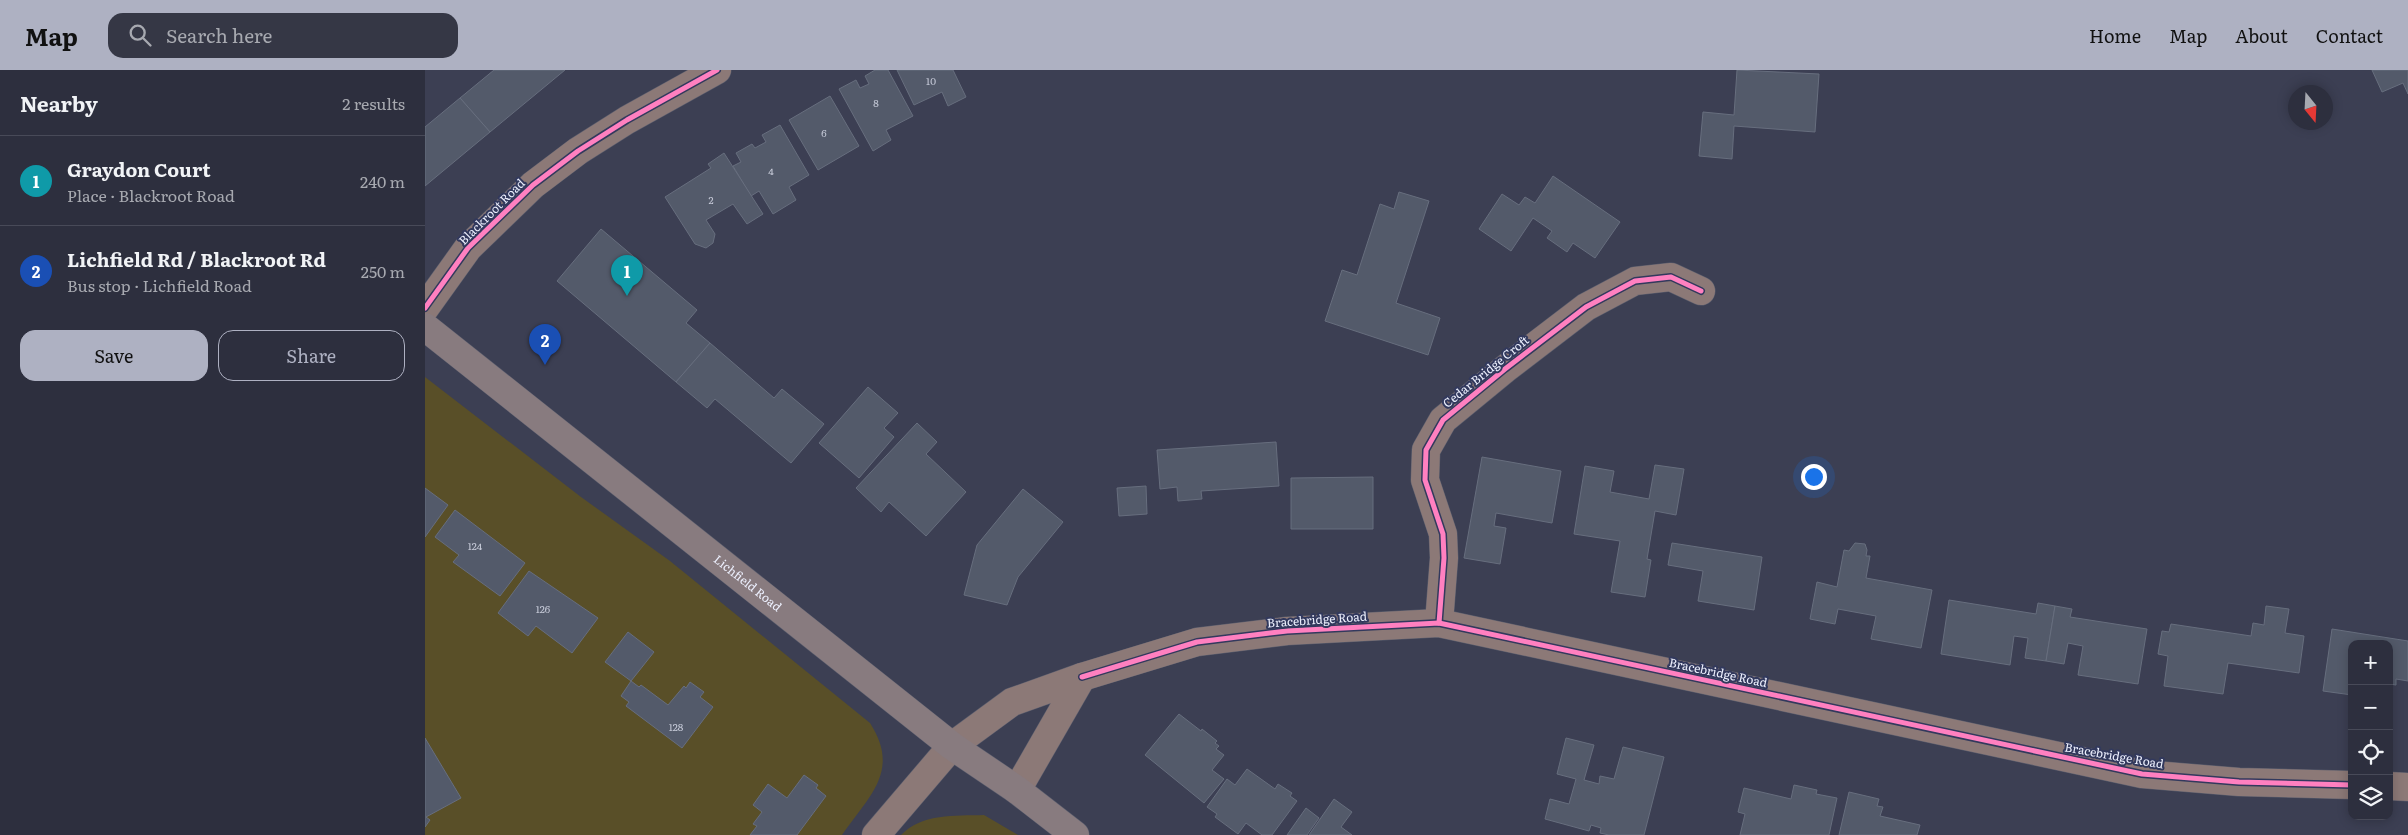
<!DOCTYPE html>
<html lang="en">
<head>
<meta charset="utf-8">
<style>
  body { margin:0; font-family:Literata,serif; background:#353745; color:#f1f3f6 }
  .controls { position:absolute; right:15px; bottom:15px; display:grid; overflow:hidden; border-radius:10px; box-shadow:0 2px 12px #0003 }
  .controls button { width:45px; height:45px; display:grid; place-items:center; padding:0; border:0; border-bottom:1px solid #484a58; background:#2d2f3e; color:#f1f3f6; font:25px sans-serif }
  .compass { position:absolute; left:1863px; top:15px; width:45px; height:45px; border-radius:50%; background:#2d2f3e; box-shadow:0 2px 12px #0003; rotate:162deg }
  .you { position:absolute; left:1388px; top:406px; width:18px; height:18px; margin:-12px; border:4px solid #fff; border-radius:50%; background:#1a73e8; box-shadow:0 0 0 8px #1a73e833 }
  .badge { display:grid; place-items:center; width:32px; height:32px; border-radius:50%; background:#aeb1c2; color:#fff; font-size:16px; font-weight:700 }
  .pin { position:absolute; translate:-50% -41px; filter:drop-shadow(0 1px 2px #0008) }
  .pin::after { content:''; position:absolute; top:26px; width:18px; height:15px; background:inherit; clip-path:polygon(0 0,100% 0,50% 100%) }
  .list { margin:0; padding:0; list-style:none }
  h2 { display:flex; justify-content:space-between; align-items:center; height:65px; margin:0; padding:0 20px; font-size:21px }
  h2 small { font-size:16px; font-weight:400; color:#a7a9b0 }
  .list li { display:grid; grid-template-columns:32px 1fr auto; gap:15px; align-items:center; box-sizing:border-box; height:90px; padding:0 20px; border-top:1px solid #484a58 }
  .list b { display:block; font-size:19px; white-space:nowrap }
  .list p { margin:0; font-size:16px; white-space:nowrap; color:#a7a9b0 }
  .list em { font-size:16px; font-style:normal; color:#a7a9b0 }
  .actions { display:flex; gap:10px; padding:15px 20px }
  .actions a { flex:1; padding:11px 0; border:1px solid #aeb1c2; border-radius:15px; text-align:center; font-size:18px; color:#aeb1c2 }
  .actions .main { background:#aeb1c2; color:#111 }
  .icon { flex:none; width:28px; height:28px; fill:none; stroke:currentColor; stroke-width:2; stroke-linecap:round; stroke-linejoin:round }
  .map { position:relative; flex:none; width:1983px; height:765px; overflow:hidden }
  header { display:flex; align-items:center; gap:30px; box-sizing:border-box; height:70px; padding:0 25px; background:#aeb1c2; color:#111 }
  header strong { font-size:24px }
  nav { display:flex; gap:28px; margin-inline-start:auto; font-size:18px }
  .search { width:350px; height:45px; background:#353745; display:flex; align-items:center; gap:12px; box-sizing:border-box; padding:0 18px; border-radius:15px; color:#a7a9b0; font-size:19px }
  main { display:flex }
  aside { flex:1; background:#2d2f3e }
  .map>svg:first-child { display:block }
  .green { fill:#594f28 }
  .building { fill:#535a6a; stroke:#676e7e }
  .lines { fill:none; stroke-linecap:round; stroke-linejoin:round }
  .street-casing { stroke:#5a5d6d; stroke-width:29 }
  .primary-casing { stroke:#5a5d6d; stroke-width:29 }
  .street { stroke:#8c7977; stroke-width:28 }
  .primary { stroke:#887b7f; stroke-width:28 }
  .cycleway-casing { stroke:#32395d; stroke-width:8 }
  .cycleway { stroke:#ff80c0; stroke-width:5 }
  .labels { text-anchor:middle; stroke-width:4; stroke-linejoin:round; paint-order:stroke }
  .number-label { font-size:10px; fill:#c6cad8 }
  .street-label { font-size:12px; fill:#eceffd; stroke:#32395d }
</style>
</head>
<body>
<header>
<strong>Map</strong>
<div class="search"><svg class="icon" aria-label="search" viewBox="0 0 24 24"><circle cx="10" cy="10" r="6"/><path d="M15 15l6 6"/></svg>Search here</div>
<nav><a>Home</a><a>Map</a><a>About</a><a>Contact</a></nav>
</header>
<main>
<aside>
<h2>Nearby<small>2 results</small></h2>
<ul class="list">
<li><span class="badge" style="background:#0f9aa8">1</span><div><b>Graydon Court</b><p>Place · Blackroot Road</p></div><em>240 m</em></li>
<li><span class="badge" style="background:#1a4fb4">2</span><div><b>Lichfield Rd / Blackroot Rd</b><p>Bus stop · Lichfield Road</p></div><em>250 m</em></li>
</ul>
<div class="actions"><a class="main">Save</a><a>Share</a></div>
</aside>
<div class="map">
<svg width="1983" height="765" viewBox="0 0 1983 765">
  <rect width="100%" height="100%" fill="#3c3f53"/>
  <g class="green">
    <path d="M0 307 156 427 245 491 445 653C476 701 444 726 417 765H0Z"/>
    <path d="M559 745 593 765H476C498 743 529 746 559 745Z"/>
  </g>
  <g class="building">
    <polygon points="69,0 140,0 65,62 35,28"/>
    <polygon points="450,0 463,0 488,46 461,60 466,70 448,81 414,19 431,10 435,18 444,14 440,6"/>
    <polygon points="472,0 528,0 541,27 523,36 517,22 489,35"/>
    <polygon points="1312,0 1394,4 1390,62 1309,56 1307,89 1274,86 1278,42 1309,45"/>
    <polygon points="1947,0 1983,0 1983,24 1978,13 1957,22"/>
    <polygon points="405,26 434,76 393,100 364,50"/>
    <polygon points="35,28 65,62 0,116 0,57"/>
    <polygon points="355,55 384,105 364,117 371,130 348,144 334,121 326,126 308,96 316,92 311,83 327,74 330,78 341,72 337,65"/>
    <polygon points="299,83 338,144 322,154 308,134 281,150 290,164 288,173 281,178 270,174 240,127 286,98 283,94"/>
    <polygon points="1128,106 1195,152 1170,188 1148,173 1142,182 1122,168 1127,161 1108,148 1086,181 1054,159 1077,124 1094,135 1100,127 1110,133"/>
    <polygon points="974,122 1004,131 971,233 1015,248 1003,285 900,251 917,200 932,205 955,134 969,139"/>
    <polygon points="176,159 272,240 261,253 285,273 251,312 132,211"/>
    <polygon points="285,273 349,328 357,319 399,354 366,393 290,329 282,338 251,312"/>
    <polygon points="443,317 473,343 459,358 469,367 434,408 394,373"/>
    <polygon points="492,353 512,372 501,384 541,422 501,466 464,432 456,442 431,418"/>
    <polygon points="851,372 854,416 776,421 777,429 753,431 752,417 735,419 732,380"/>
    <polygon points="1057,387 1136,401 1127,453 1071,443 1069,456 1081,458 1075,494 1039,488"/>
    <polygon points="1230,395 1259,399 1251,445 1230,441 1222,489 1226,490 1220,527 1186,522 1195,471 1149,464 1160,396 1189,401 1185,422 1224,429"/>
    <polygon points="948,407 948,459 866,459 866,408"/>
    <polygon points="721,416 722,444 694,446 692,418"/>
    <polygon points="0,418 23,435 0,467"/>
    <polygon points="598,419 638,452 593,507 582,535 539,525 552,475"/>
    <polygon points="30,440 100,493 75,526 28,492 34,485 10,467"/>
    <polygon points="1247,473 1337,487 1329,540 1273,531 1278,501 1243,495"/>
    <polygon points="1430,473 1440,474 1442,480 1441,486 1445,486 1441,508 1507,520 1496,578 1446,569 1451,546 1413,539 1410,554 1385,549 1392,512 1412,517 1419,480 1424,481"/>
    <polygon points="104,501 173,548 147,583 111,556 103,566 73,543"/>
    <polygon points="1524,530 1611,544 1613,533 1630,536 1621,591 1600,588 1603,568 1589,566 1585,595 1516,584"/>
    <polygon points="1630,536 1647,539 1645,547 1722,559 1713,614 1653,605 1658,576 1643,573 1639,594 1621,591"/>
    <polygon points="1841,536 1864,539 1860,563 1879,566 1874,603 1803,593 1798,624 1739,616 1743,586 1733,584 1737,561 1744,562 1746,554 1826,566 1828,553 1839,555"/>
    <polygon points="1907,559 1983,571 1983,611 1971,609 1971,615 1964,614 1964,574 1927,574 1927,625 1898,621"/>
    <polygon points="203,562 229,582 206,611 180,592"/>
    <polygon points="206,611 214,617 216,615 243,635 259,616 261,618 265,612 279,622 275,627 288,637 257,678 201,636 204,632 196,626"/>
    <polygon points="754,644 776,661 777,659 792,671 790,673 794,676 791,679 799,685 787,700 799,709 779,733 720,685"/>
    <polygon points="0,668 36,728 1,747 5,750 0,757"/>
    <polygon points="1141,668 1169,675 1159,710 1174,714 1175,706 1189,709 1198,677 1239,687 1219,765 1184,765 1175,763 1176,758 1166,755 1164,761 1120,749 1125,729 1144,734 1151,709 1132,704"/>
    <polygon points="822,699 850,719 853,714 867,723 865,726 872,731 847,765 837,765 821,753 813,764 790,747 792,744 782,737 802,709 810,715"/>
    <polygon points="379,705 393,715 391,718 401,726 372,765 325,765 332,756 328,754 337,742 328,735 343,714 362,728"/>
    <polygon points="1369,715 1392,720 1391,724 1412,728 1404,765 1315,765 1320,744 1313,742 1319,718 1366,729"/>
    <polygon points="1424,722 1454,729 1452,736 1458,737 1455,746 1495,755 1492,765 1414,765"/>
    <polygon points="909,729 927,742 916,757 927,765 884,765"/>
    <polygon points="881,738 894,748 882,765 862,765"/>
  </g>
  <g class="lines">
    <g class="street-casing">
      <g id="street">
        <polyline points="0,238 43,178 108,115 153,81 202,50 292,0"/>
        <polyline points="1014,553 1019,488 1018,464 1000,410 1001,380 1018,350 1080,299 1161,237 1210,211 1246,207 1276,221"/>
        <polyline points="657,607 772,572 862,561 1014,553 1717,704 1814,712 1927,715"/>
        <polyline points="1964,716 1983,717"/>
        <polyline points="451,765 527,676 587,632 657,607 592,720"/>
      </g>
    </g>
    <g class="primary-casing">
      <g id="primary">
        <path id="s1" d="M0 257 527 676 592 720 650 765"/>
      </g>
    </g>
    <use href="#street" class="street"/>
    <use href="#primary" class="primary"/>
    <g class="cycleway-casing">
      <g id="cycleway">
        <polyline points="0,238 43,178 108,115 153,81 202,50 292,0"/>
        <polyline points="1014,553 1019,488 1018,464 1000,410 1001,380 1018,350 1080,299 1161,237 1210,211 1246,207 1276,221"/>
        <polyline points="657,607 772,572 862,561 1014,553 1717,704 1814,712 1927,715"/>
      </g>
    </g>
    <use href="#cycleway" class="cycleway"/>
  </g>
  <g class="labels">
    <g class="number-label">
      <text x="506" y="15">10</text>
      <text x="451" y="37">8</text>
      <text x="399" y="67">6</text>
      <text x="346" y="105">4</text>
      <text x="286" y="134">2</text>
      <text x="50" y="480">124</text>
      <text x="118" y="543">126</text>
      <text x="251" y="661">128</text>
    </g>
    <g class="street-label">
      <text transform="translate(67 142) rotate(-45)" y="4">Blackroot Road</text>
      <text transform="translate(1061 302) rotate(-39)" y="4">Cedar Bridge Croft</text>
      <text dy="4" stroke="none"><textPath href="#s1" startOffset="412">Lichfield Road</textPath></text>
      <text transform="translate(892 550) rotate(-4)" y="4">Bracebridge Road</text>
      <text transform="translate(1293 603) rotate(12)" y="4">Bracebridge Road</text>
      <text transform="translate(1689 686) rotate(10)" y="4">Bracebridge Road</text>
    </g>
  </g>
</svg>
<div class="controls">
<button>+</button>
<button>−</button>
<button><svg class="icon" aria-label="locate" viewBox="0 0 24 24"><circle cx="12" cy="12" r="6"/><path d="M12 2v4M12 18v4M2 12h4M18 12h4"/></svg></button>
<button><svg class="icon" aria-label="layers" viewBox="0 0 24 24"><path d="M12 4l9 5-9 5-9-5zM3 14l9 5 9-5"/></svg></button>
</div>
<svg class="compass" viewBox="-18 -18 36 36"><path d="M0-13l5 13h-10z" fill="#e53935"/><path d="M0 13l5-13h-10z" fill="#a7a9b0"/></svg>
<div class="you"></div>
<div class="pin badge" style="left:202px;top:226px;background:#0f9aa8">1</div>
<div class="pin badge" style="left:120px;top:295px;background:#1a4fb4">2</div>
</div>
</main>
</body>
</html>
